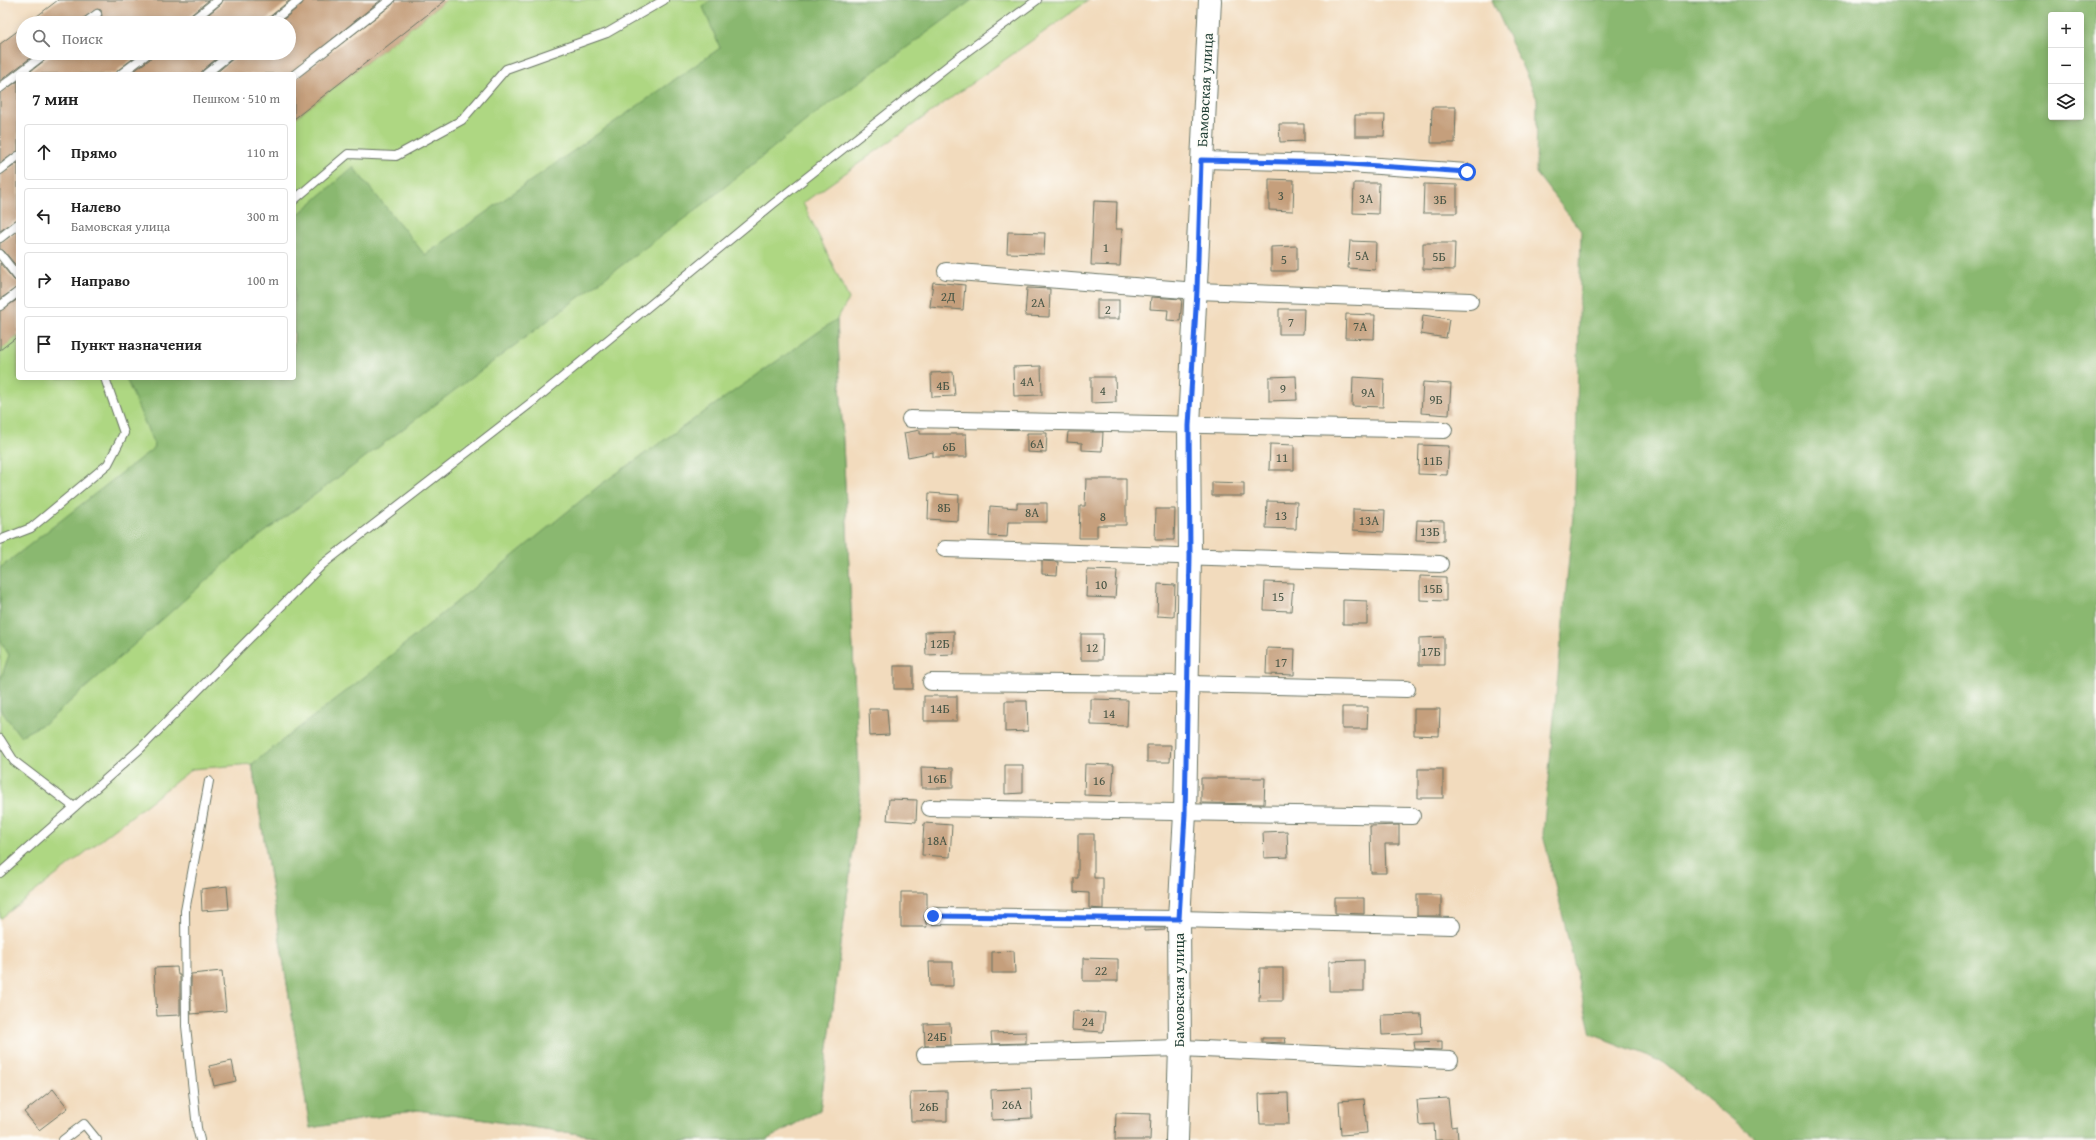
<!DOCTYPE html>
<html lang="ru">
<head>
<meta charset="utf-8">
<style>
  body { margin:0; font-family:"Gentium Book Plus",serif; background:#f6f6f6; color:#222 }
  .controls { position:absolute; right:12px; top:12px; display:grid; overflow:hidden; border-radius:4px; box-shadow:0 2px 10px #0003 }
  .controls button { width:36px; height:36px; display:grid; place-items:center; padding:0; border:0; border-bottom:1px solid #e0e0e0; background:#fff; color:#222; font:20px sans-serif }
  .stop { position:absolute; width:12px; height:12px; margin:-9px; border:3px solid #2563eb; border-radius:50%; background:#fff }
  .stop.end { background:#2563eb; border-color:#fff; box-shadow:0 1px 4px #0008 }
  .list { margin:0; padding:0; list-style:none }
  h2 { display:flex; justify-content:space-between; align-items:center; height:52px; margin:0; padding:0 16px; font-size:17px }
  h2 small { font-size:13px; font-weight:400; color:#767676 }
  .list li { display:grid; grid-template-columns:26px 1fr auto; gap:12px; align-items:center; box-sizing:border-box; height:56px; margin:0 8px 8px; padding:0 8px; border:1px solid #e0e0e0; border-radius:4px }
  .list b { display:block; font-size:15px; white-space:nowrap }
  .list p { margin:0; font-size:13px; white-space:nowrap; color:#767676 }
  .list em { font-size:13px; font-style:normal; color:#767676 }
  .icon { flex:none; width:22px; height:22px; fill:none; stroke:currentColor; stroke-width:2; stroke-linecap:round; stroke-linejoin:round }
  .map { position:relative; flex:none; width:2096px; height:1140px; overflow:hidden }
  .search { position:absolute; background:#fff; box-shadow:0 2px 10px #0003; left:16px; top:16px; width:280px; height:44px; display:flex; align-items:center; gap:10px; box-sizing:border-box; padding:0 14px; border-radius:22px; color:#767676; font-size:15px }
  .panel { position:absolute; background:#fff; box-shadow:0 2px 10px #0003; left:16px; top:72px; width:280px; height:308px; border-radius:4px }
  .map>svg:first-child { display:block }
  .green { fill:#aed782; stroke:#668a5b }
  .forest { fill:#8ab870; stroke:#547a52; fill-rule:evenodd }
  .building { fill:#c59f7b }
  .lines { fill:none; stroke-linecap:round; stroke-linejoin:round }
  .lane-casing { stroke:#697464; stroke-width:10 }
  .street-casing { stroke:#697464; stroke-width:18 }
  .secondary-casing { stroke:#697464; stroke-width:24 }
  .lane { stroke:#fff; stroke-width:8 }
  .street { stroke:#fff; stroke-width:16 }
  .secondary { stroke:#fff; stroke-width:22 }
  .route { stroke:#2563eb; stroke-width:5 }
  .labels { text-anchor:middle; stroke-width:3; stroke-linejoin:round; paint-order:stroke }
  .number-label { font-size:13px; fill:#485646 }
  .street-label { font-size:15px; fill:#1f3d34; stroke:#fdfcf7 }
</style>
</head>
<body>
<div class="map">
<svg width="2096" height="1140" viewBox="0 0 2096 1140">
  <rect width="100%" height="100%" fill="#fdfcf7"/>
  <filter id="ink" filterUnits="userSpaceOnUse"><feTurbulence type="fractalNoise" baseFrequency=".025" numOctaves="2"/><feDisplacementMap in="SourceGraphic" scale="8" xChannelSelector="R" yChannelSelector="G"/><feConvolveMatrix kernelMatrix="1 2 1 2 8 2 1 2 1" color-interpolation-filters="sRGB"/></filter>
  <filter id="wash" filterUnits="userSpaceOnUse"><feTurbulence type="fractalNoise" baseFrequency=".012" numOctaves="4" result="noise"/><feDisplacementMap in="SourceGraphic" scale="16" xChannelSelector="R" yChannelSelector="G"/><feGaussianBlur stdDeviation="0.9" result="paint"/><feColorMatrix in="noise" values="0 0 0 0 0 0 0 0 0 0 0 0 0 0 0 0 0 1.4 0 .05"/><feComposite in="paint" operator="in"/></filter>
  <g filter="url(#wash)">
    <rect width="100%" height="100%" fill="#f2dbbd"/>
    <polygon class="green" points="446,0 1089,0 803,203 849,299 837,319 860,795 820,1110 766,1140 619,1140 418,1110 310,1128 252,764 192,769 0,919 0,350 18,336 18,378 294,378 294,119"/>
    <g class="forest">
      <polygon points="711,0 972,0 807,120 705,203 237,553 47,722 20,736 0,709 0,681 9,655 0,640 0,568 155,447 126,378 294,378 294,218 353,167 425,255 720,48 703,7"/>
      <path d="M1492 0H2096V1140H1758L1661 1061 1591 1034 1543 834 1575 494 1581 231 1536 173 1537 99ZM2051 15H2081V117H2051Z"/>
      <polygon points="837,319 860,795 820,1110 766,1140 619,1140 418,1110 310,1128 252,764 367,675 600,485"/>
    </g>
    <g id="blocks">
      <g class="building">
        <polygon points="58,0 209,0 186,19 184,23 94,23 102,16 101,10 97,9 82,19 80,23 28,23"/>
        <polygon points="223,0 290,0 267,19 265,23 198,23 221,4"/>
        <polygon points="304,0 381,0 289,74 215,74 235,57 237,53 289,53 289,23 279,23 302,4"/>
        <polygon points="395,0 446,0 294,119 294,80 393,4"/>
        <polygon points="23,27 23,53 37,53 0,81 0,44"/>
        <polygon points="51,53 140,53 118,70 116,74 27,74 49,57"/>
        <polygon points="151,53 223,53 203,70 201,74 130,74 150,59"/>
        <polygon points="18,81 18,151 0,163 0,93"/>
        <polygon points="1432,107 1456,107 1455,143 1431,143"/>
        <polygon points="1355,115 1385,115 1384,136 1355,136"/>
        <polygon points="1279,124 1304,124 1304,141 1280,142"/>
        <polygon points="18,163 18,219 0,231 0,175"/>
        <polygon points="1269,179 1294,180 1293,211 1269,210"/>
        <polygon points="1354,183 1379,183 1378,214 1353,213"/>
        <polygon points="1424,184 1457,185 1457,213 1423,213"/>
        <polygon points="1094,201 1117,202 1116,229 1122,229 1120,266 1091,265"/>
        <polygon points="18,231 18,268 4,251 0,249 0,243"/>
        <polygon points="1008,232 1045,233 1044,254 1007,253"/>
        <polygon points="1350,241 1376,242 1375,270 1348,268"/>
        <polygon points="1423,243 1455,243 1454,270 1423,269"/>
        <polygon points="1297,246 1297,271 1271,271 1271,247"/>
        <polygon points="0,263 14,280 18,282 18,287 0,299"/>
        <polygon points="933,282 965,285 963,310 930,307"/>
        <polygon points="1027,288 1050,289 1049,317 1025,316"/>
        <polygon points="1151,297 1182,299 1180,321 1167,320 1168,310 1150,309"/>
        <polygon points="18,299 18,336 0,350 0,311"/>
        <rect x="1097" y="300" width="22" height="19"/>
        <polygon points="1279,309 1304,309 1303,334 1279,334"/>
        <polygon points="1346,314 1375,315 1374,339 1345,338"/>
        <polygon points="1423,315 1449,319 1446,338 1421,334"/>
        <polygon points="1041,366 1042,395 1014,396 1013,367"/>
        <polygon points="953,372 955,396 932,397 931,373"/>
        <polygon points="1296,376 1297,400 1269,401 1269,377"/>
        <polygon points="1091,377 1115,377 1116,402 1091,403"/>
        <polygon points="1353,377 1384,379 1383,407 1352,406"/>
        <polygon points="1423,382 1451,384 1449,415 1421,413"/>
        <polygon points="920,430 920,434 966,434 967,457 933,457 933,452 908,457 904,433"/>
        <polygon points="1068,432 1103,432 1102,451 1082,450 1082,443 1067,442"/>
        <polygon points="1027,433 1047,433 1046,453 1027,452"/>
        <polygon points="1270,444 1294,445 1294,470 1269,470"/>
        <polygon points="1419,445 1449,446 1447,475 1418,474"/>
        <polygon points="1086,479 1126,479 1126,525 1097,525 1097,538 1079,538 1080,506 1085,506"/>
        <polygon points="1212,482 1244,483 1244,496 1212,496"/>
        <polygon points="929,493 959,495 958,521 928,519"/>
        <polygon points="1267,501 1297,502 1296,529 1266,528"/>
        <polygon points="1017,503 1047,503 1047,522 1008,522 1007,537 989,536 990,506 1017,508"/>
        <polygon points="1156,509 1175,509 1174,540 1155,540"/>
        <polygon points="1353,509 1385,510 1384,532 1353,530"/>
        <polygon points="1417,520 1444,521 1444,541 1416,540"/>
        <polygon points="1042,561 1058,562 1057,575 1042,574"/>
        <polygon points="1087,570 1117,571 1115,598 1086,597"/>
        <polygon points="1420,576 1446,577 1446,601 1420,600"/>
        <polygon points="1265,582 1293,583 1291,611 1264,610"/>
        <polygon points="1158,584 1175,585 1174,617 1157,616"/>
        <polygon points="1343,600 1367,601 1367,624 1343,624"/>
        <polygon points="954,631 954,654 926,655 925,632"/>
        <polygon points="1081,634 1103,634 1102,660 1081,660"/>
        <polygon points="1444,637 1444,665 1419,665 1419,638"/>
        <polygon points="1267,648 1295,649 1294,675 1266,674"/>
        <rect x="894" y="666" width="19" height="23"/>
        <rect x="924" y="696" width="33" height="25"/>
        <polygon points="1091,699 1128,700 1127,726 1091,725"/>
        <polygon points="1005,701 1027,701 1028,731 1005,732"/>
        <polygon points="1342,707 1368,707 1367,729 1342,729"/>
        <polygon points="869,709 887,709 889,735 870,736"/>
        <polygon points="1414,709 1440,709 1439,736 1414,735"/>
        <polygon points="1147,745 1171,745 1170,762 1147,762"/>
        <polygon points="1085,764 1114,765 1112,796 1084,795"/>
        <polygon points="1005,765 1023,765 1023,793 1005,794"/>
        <polygon points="921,767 953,768 953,788 922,788"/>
        <rect x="1418" y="769" width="25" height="29"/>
        <polygon points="1201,778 1265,778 1264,804 1201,803"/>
        <polygon points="889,799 917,800 916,822 887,820"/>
        <polygon points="924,823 952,825 950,857 922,855"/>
        <polygon points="1399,825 1399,844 1385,844 1386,873 1371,873 1370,826"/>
        <polygon points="1287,831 1288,857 1264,858 1263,832"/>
        <polygon points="1078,834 1094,834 1094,878 1103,878 1103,909 1089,908 1089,893 1074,892 1074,878 1078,878"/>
        <polygon points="227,886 229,909 202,911 201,889"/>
        <polygon points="901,892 927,892 927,909 924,916 927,927 901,927"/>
        <rect x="1417" y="895" width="24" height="21"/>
        <polygon points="1335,898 1364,898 1364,914 1335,913"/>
        <polygon points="1144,928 1165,928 1165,930 1144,931"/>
        <polygon points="1014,951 1015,973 992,973 992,952"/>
        <polygon points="1083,958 1118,959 1118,981 1083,981"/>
        <polygon points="1364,960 1364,991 1329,991 1329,961"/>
        <polygon points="929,962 953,962 953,986 930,986"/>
        <polygon points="177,967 178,975 180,975 180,1015 157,1016 154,968"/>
        <polygon points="1260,968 1283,968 1283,1001 1259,1001"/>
        <polygon points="222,971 226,1011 191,1014 191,974"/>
        <polygon points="1073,1011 1105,1013 1103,1032 1072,1030"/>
        <polygon points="1421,1014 1422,1033 1382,1035 1381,1015"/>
        <polygon points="950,1023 951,1045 925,1046 924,1024"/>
        <polygon points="1026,1032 1026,1043 992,1044 991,1033"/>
        <polygon points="1262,1038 1285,1038 1286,1043 1262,1042"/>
        <polygon points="1442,1041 1442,1050 1415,1049 1414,1042"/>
        <polygon points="232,1061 236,1081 214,1086 209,1066"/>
        <polygon points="1031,1088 1032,1118 992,1120 991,1090"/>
        <polygon points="53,1089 68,1108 39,1130 24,1112"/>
        <polygon points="947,1091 947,1121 911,1121 910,1092"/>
        <polygon points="1288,1093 1289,1124 1260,1124 1259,1094"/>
        <polygon points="1448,1098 1451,1127 1457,1126 1458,1140 1435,1140 1434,1124 1419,1125 1417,1100"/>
        <polygon points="1364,1099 1367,1133 1341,1135 1339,1101"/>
        <polygon points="1116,1113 1151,1114 1150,1140 1115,1140"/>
      </g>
    </g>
  </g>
  <g filter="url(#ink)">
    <use href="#blocks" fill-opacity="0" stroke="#697464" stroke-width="1"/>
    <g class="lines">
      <g class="lane-casing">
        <g id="lane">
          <polyline points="85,23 97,14"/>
          <polyline points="189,23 218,0"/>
          <polyline points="270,23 299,0"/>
          <polyline points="121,74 146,55"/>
          <polyline points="206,74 232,53"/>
          <polyline points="294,75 390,0"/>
          <polyline points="0,88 46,53"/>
          <polyline points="0,170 18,156"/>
          <polyline points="294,200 348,154 396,156 462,120 506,69 607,33 664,0"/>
          <polyline points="0,238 18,224"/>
          <polyline points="0,254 18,277"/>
          <polyline points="0,306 18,292"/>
          <polyline points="0,540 31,528 108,464 124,433 105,378"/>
          <polyline points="0,739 14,761 74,807"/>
          <polyline points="0,873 141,748 323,564 536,399 773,204 958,58 1037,0"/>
          <polyline points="63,1140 84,1124 97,1140"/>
          <polyline points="200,1140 197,1128 186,1026 185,911 209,781"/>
        </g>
      </g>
      <g class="street-casing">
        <g id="street">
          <polyline points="1201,160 1335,163 1467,172"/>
          <polyline points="946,271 1197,291 1470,301"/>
          <polyline points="910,419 1444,430"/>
          <polyline points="945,549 1440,564"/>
          <polyline points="931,682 1187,684 1407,689"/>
          <polyline points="930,808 1412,816"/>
          <polyline points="933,916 1179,919 1452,926"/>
          <polyline points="925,1055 1180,1048 1450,1060"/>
        </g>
      </g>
      <g class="secondary-casing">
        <polyline id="secondary" points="1177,1140 1180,1048 1179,919 1185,814 1190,556 1189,426 1210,0"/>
      </g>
      <use href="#lane" class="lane"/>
      <use href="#street" class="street"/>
      <use href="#secondary" class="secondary"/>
    </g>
  </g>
  <g class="lines" filter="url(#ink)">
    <polyline class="route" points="933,916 1179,919 1185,814 1190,556 1189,426 1197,291 1201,160 1335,163 1467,172"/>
  </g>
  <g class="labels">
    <g class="number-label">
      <text x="1281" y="200">3</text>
      <text x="1366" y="203">3А</text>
      <text x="1440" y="204">3Б</text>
      <text x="1106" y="252">1</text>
      <text x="1362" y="260">5А</text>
      <text x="1439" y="261">5Б</text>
      <text x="1284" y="264">5</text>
      <text x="948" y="301">2Д</text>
      <text x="1038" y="307">2А</text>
      <text x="1108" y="314">2</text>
      <text x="1291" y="327">7</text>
      <text x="1360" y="331">7А</text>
      <text x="1027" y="386">4А</text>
      <text x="943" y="390">4Б</text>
      <text x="1283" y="393">9</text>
      <text x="1103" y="395">4</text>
      <text x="1368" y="397">9А</text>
      <text x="1436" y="404">9Б</text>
      <text x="1037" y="448">6А</text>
      <text x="949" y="451">6Б</text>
      <text x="1282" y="462">11</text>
      <text x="1433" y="465">11Б</text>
      <text x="944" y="512">8Б</text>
      <text x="1032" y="517">8А</text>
      <text x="1281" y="520">13</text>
      <text x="1103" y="521">8</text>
      <text x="1369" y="525">13А</text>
      <text x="1430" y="536">13Б</text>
      <text x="1101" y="589">10</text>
      <text x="1433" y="593">15Б</text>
      <text x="1278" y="601">15</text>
      <text x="940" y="648">12Б</text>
      <text x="1092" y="652">12</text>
      <text x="1431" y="656">17Б</text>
      <text x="1281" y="667">17</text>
      <text x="940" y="713">14Б</text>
      <text x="1109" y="718">14</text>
      <text x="937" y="783">16Б</text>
      <text x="1099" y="785">16</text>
      <text x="937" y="845">18А</text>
      <text x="1101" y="975">22</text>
      <text x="1088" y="1026">24</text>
      <text x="937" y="1041">24Б</text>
      <text x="1012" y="1109">26А</text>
      <text x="929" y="1111">26Б</text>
    </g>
    <g class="street-label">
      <text transform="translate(1205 90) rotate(-87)" y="5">Бамовская улица</text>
      <text transform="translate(1179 990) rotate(-90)" y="5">Бамовская улица</text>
    </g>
  </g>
</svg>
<div class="controls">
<button>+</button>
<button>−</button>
<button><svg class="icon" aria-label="layers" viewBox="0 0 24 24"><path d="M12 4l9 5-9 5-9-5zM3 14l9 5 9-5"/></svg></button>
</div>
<div class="stop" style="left:1467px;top:172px"></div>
<div class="stop end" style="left:933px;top:916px"></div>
<div class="search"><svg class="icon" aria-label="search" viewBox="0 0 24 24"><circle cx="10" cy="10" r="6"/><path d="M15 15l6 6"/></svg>Поиск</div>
<section class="panel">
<h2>7 мин<small>Пешком · 510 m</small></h2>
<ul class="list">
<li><svg class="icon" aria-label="ahead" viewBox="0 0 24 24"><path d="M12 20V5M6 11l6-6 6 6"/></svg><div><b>Прямо</b></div><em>110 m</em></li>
<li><svg class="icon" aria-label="left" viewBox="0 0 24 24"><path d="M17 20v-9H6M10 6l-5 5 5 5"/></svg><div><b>Налево</b><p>Бамовская улица</p></div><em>300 m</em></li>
<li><svg class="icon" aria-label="right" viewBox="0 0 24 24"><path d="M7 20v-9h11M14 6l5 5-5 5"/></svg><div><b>Направо</b></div><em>100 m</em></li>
<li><svg class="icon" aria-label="arrive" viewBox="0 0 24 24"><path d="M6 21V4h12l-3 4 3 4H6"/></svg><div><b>Пункт назначения</b></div></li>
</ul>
</section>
</div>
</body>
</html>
